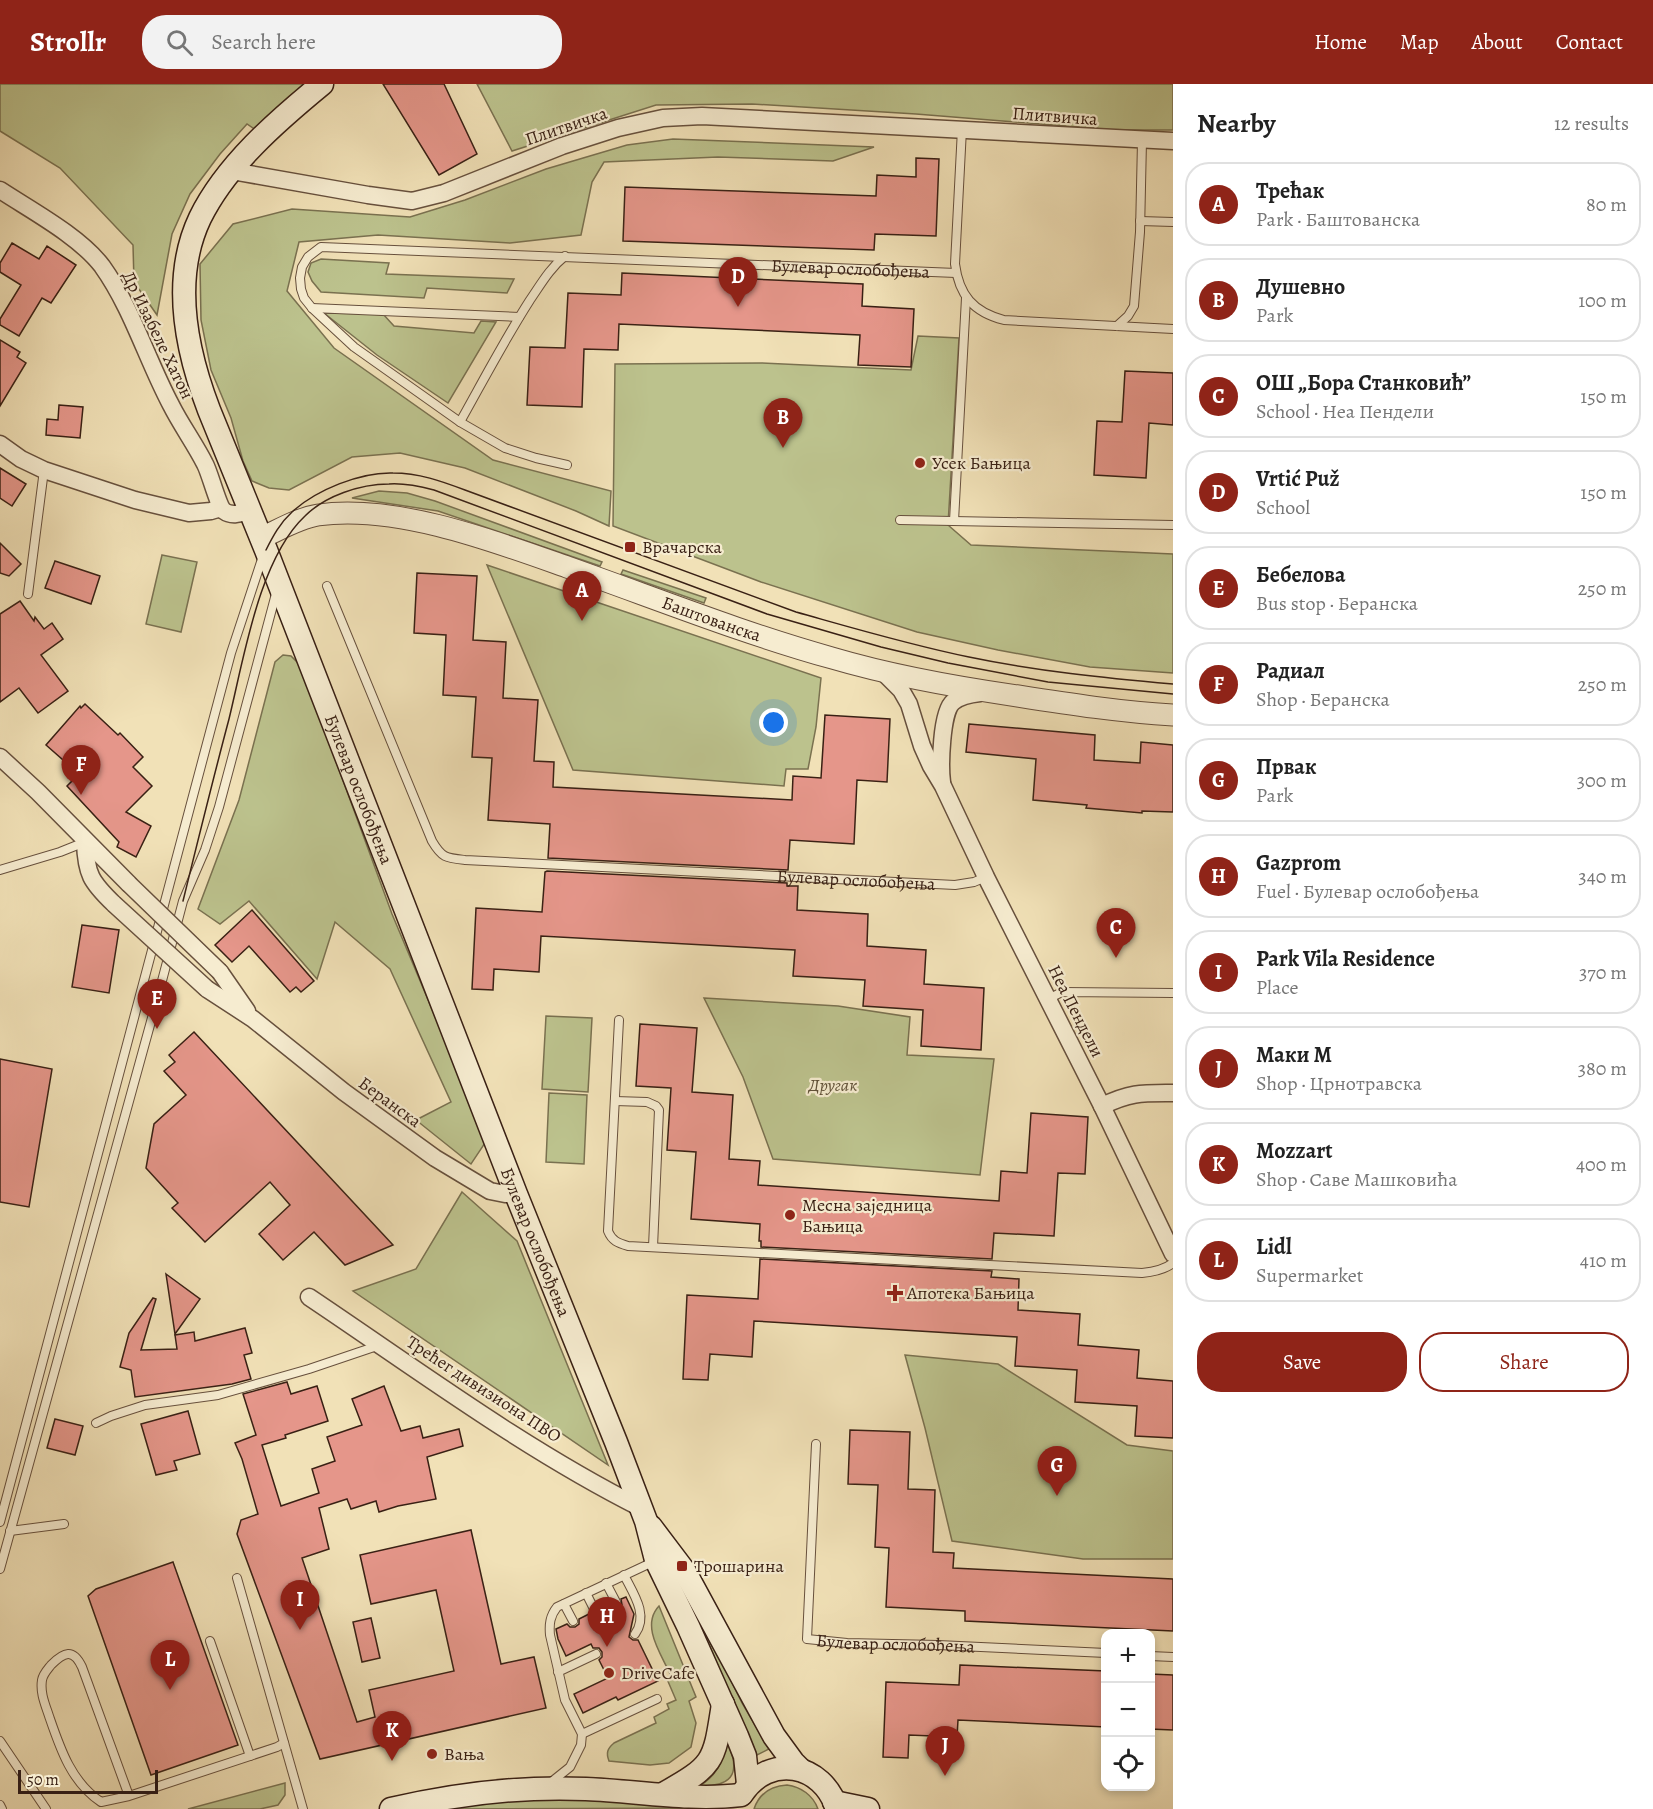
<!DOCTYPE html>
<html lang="en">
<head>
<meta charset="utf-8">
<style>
  body { margin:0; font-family:Alegreya,serif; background:#f2f2f2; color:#222 }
  .controls { position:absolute; right:18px; bottom:18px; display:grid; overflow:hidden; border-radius:12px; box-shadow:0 3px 9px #0003 }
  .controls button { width:54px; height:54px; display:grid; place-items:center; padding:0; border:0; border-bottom:2px solid #e0e0e0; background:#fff; color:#222; font:30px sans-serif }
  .scale { position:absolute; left:18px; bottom:15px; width:140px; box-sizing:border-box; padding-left:6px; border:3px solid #392014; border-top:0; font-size:16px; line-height:21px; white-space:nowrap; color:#392014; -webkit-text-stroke:4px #f6ecd0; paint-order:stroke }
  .you { position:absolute; left:774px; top:639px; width:21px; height:21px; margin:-15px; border:4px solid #fff; border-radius:50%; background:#1a73e8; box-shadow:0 0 0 9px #1a73e833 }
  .badge { display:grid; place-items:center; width:39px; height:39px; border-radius:50%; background:#8f2418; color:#fff; font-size:20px; font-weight:700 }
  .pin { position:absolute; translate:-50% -50px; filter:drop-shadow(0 2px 3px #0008) }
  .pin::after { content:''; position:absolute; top:32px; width:21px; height:18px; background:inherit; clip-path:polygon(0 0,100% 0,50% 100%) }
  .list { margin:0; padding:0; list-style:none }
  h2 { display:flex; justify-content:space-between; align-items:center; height:78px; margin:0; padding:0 24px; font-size:26px }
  h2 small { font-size:20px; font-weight:400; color:#767676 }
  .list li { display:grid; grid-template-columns:39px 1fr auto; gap:18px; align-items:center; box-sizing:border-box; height:84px; margin:0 12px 12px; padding:0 12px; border:2px solid #e0e0e0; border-radius:24px }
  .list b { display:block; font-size:22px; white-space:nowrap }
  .list p { margin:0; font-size:20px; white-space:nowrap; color:#767676 }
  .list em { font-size:20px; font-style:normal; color:#767676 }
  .actions { display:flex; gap:12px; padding:18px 24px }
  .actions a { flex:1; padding:14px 0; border:2px solid #8f2418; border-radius:24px; text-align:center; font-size:21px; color:#8f2418 }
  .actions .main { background:#8f2418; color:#fff }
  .icon { flex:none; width:33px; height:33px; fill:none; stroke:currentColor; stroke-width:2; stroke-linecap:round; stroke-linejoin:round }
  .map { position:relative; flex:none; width:1173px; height:1725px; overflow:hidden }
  header { display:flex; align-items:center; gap:36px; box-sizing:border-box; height:84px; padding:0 30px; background:#8f2418; color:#fff }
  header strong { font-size:28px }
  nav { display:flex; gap:33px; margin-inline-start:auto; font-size:21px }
  .search { width:420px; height:54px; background:#f2f2f2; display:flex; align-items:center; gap:15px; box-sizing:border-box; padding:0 21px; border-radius:24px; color:#767676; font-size:22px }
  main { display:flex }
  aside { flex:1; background:#fff }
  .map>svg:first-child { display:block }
  .green { fill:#bcc28d; stroke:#7a7150; stroke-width:1.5 }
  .building { fill:#e5968a; stroke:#392014; stroke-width:1.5 }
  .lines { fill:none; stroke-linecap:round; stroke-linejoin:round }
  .service-casing { stroke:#67503d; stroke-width:10 }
  .minor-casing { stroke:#67503d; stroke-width:19 }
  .tertiary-casing { stroke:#67503d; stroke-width:23 }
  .secondary-casing { stroke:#392014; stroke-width:25 }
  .service { stroke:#f6ecd0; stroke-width:8 }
  .minor { stroke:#f6ecd0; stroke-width:16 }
  .tertiary { stroke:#f6ecd0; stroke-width:21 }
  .secondary { stroke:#f6ecd0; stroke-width:22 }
  .tram { stroke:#392014; stroke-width:1.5 }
  .minor-bridge-casing { stroke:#67503d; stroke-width:19; stroke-linecap:butt }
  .minor-bridge { stroke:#f6ecd0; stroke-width:16 }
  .poi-dot { fill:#8f2418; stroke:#f6ecd0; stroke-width:2 }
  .labels { text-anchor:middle; stroke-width:4.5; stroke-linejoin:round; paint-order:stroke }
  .street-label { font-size:18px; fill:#392014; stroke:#f6ecd0 }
  .poi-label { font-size:18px; fill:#392014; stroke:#f6ecd0; text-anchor:start }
  .park-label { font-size:18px; font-style:italic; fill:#605138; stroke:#f6ecd0 }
</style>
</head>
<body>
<header>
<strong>Strollr</strong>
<div class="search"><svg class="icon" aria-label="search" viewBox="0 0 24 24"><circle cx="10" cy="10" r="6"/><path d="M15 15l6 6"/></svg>Search here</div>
<nav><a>Home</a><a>Map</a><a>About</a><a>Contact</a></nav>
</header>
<main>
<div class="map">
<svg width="1173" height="1725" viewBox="0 0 1173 1725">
  <rect width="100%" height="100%" fill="#f1e1b7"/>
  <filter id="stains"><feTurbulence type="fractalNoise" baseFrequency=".00333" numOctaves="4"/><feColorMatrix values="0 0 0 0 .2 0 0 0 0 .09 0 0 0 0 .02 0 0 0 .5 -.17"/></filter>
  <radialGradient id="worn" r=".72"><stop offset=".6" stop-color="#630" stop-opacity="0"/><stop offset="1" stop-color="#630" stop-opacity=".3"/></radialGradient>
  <g class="green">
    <polygon points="0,0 322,0 263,51 247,40 220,70 190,110 172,150 157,231 134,198 133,161 60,84 0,47"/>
    <polygon points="477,0 1173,0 1173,46 1115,46 916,30 752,20 656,21 512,67"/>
    <polygon points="673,55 874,63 833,77 718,73 604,78 592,98 581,151 510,159 378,151 299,158 287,207 334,264 493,376 611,407 609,442 576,427 465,384 400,369 352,373 289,406 269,404 252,397 243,377 231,334 211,286 201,236 200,180 233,140 292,125 410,133 465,116 546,85 627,61"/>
    <polygon points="321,175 389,179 386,190 514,195 507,209 427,204 424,214 321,208 312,197 308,188 311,179"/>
    <polygon points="324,229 383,230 394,242 474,249 481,237 496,238 448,319 377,271"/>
    <polygon points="918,252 959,254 948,441 971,461 1173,470 1173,589 1090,583 998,566 917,548 761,498 613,442 615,280 762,279 911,286"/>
    <polygon points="379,407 407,409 435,417 602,478 600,482 438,427 352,414"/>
    <polygon points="162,471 197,478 181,548 146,540"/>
    <polygon points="487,481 821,594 816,643 808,685 786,685 784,702 573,686"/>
    <polygon points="623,486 706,514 704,519 621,490"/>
    <polygon points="283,571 291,572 301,582 392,830 487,1056 471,1080 416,1036 451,1018 390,885 335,838 317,895 249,817 220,840 198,825 239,716 275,578"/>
    <polygon points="704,914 838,922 910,933 907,971 994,975 980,1091 773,1075 743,993"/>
    <polygon points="546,932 592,934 588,1008 542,1005"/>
    <polygon points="549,1009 587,1011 584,1080 546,1078"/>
    <polygon points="462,1108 517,1157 608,1381 353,1207 416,1185"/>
    <polygon points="905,1271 998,1280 1127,1361 1173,1367 1173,1475 1083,1475 952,1457 925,1344"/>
    <path d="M659 1522 696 1613 689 1617 696 1639 691 1663 669 1679 650 1681 609 1677C606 1669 607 1665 614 1659L656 1639 654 1633 669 1625 667 1620 676 1616 667 1595 671 1592C662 1571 640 1542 659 1522Z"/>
    <polygon points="701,1535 742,1619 769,1665 757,1671 699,1538"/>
    <path d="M727 1660H728C742 1691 730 1703 699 1702 716 1693 722 1678 727 1660Z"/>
    <polygon points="285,1699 285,1711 278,1721 260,1725 188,1725"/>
    <path d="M787 1701C801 1703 813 1711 818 1725H754C759 1710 771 1702 787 1701Z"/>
    <polygon points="534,1713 719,1724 438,1725"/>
  </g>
  <g class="building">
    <polygon points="383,0 444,0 477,70 439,91"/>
    <polygon points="916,74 939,75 936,152 875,150 874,166 623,157 625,103 876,112 877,91 916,93"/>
    <polygon points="12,159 39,175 47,162 76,181 51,219 42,214 19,252 0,241 0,235 21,201 0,188 0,179"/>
    <polygon points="622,189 863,200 862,222 914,225 911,283 858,281 860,251 619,240 618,266 584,265 582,323 527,321 530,263 565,264 568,209 621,211"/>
    <polygon points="0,256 20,268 17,273 26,279 0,322"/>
    <polygon points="1125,287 1173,289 1173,341 1149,339 1146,394 1094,391 1097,337 1122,338"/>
    <polygon points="59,321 83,323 80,354 46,351 47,335 58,336"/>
    <polygon points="0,384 26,400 12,422 0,414"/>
    <polygon points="0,459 21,480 9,492 0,489"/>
    <polygon points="55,477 100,492 91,520 45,504"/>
    <polygon points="417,489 477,492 473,556 506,558 503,614 538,616 534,677 554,678 553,703 792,716 793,692 821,694 825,631 890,635 887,698 857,696 854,760 790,756 788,786 548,774 550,740 488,736 492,674 472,673 476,613 443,611 446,551 414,549"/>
    <polygon points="20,517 34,537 35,533 44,545 52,539 63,555 41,571 68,607 38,629 19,604 0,618 0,530"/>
    <polygon points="85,620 118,651 120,649 143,673 133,683 152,702 126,728 151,742 136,773 117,763 119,758 67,702 79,690 46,661 80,622 81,624"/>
    <polygon points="969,640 1095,651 1094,676 1140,679 1141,658 1173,661 1173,728 1142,727 1142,729 1086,724 1087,721 1033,716 1036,675 966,668"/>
    <polygon points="547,787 787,799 787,802 798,802 797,826 868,830 867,862 926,866 924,900 984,904 981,966 921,962 923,926 863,922 865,896 793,892 795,866 541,852 539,888 494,885 493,906 472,905 476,824 542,828 545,788"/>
    <polygon points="252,826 314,897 301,908 296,903 290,908 249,862 232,878 215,861"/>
    <polygon points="82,841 119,846 109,909 72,903"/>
    <polygon points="640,940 697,944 692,1008 733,1011 729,1075 760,1077 758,1101 999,1117 1001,1087 1027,1089 1031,1029 1088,1033 1085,1090 1058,1089 1054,1152 994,1149 992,1175 761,1163 761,1157 759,1157 760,1140 691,1135 696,1068 667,1066 671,1004 636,1002"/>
    <polygon points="194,948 325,1088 393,1161 345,1181 314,1148 283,1176 259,1150 290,1121 270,1098 205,1158 172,1124 178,1119 146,1084 154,1040 186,1011 164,987 175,978 169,971"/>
    <polygon points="0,975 52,985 29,1123 0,1118"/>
    <polygon points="760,1175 992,1187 991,1193 1019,1195 1018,1226 1080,1230 1078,1261 1139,1266 1137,1294 1173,1297 1173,1354 1135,1352 1137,1322 1075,1318 1077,1286 1015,1282 1017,1253 754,1237 752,1273 710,1270 708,1296 683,1295 687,1211 758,1215"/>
    <polygon points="166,1190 200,1215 175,1250"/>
    <polygon points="153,1214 156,1215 141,1266 177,1265 175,1251 194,1248 195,1257 245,1244 252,1269 244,1271 251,1295 232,1300 135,1313 131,1286 120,1283 129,1249"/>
    <polygon points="287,1298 291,1310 317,1302 328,1337 285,1351 286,1354 262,1361 281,1422 319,1409 312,1385 335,1377 327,1353 362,1341 352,1315 384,1302 401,1347 420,1342 423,1354 459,1345 463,1362 427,1373 436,1415 398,1422 379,1428 376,1417 351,1425 347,1415 319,1424 329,1465 302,1474 357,1638 375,1633 369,1606 454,1587 436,1506 371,1520 360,1471 471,1446 501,1580 534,1573 546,1624 320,1675 237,1450 241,1436 258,1430 242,1375 235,1359 256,1351 243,1310"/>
    <polygon points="188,1327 200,1370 174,1377 177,1386 156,1391 141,1340"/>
    <polygon points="55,1335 83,1342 75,1371 47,1364"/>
    <polygon points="850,1346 910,1348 908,1405 935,1406 933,1468 954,1469 953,1484 1173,1495 1173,1547 965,1537 965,1527 886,1523 889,1464 875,1463 878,1401 848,1400"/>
    <polygon points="173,1478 238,1661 151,1691 88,1512 96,1505"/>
    <polygon points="626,1513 634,1530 629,1553 633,1556 638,1556 658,1597 618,1616 616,1613 583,1629 574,1610 608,1594 599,1576 602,1573 602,1568 599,1564 593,1564 591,1560 566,1572 558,1555 556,1545 567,1540 570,1543 575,1543 579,1540 579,1535 589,1530 592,1533 597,1533 601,1530 601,1524 610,1520 613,1524 618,1524 622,1521 621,1515"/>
    <polygon points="371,1534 380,1574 362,1578 353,1538"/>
    <polygon points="960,1581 1106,1587 1106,1643 958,1636 957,1653 909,1651 908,1674 883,1673 886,1598 959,1601"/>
    <polygon points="1150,1590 1173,1591 1173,1646 1150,1645"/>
  </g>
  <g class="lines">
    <g class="service-casing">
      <g id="service">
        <path d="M962 45 955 180C959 211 973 228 1004 236L1173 245"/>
        <polyline points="1140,137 1173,138"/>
        <polyline points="312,224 519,233"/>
        <polyline points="1117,242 1128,232 1134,222 1140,148 1142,57"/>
        <path d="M460 338C483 297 505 255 530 216 541 200 550 184 565 172"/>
        <path id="s1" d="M567 381 536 374 505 364 460 338 354 263 312 224 304 214 301 205 300 194 302 183 308 173 321 163 956 189"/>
        <polyline points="900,436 1173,441"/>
        <polyline points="954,437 966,214"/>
        <path id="s2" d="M327 502 432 757C442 774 446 774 465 776L955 801 974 798 986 793"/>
        <polyline points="28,510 44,386"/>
        <polyline points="0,786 60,768 85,758"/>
        <polyline points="1051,920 1054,912 1062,908 1173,909"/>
        <path d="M619 936 608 1147C612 1157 618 1159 628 1162L1142 1189C1153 1188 1164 1186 1173 1179"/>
        <polyline points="615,1017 647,1018 656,1022 659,1026 653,1163"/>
        <polyline points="96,1339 111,1332 145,1321 218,1311 309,1285 380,1261"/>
        <path id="s3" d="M816 1360 807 1555 847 1559 938 1561 1106 1569"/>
        <polyline points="0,1438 231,569 263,472"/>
        <polyline points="10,1447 64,1440"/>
        <polyline points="0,1485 158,912 183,817 205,766 219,723 277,506"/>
        <path d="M624 1491C633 1509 649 1531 635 1550"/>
        <polyline points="237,1494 303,1725"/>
        <polyline points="606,1499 616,1518"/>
        <polyline points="586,1509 595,1527"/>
        <polyline points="564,1520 573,1537"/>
        <polyline points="210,1557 250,1672"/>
        <polyline points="1150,1572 1173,1573"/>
        <polyline points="558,1588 596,1570"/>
        <polyline points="582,1650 657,1615"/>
        <polyline points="0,1657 46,1725"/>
        <path d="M550 1699 570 1683 581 1661 582 1650 565 1616 550 1551C549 1540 550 1532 557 1523L655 1477"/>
        <path d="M129 1712 82 1583C73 1564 64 1568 51 1581 47 1586 43 1590 42 1596 40 1609 45 1620 49 1632 60 1664 71 1698 101 1718L129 1712 277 1663 284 1659"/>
        <polyline points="0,1721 2,1725"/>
      </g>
    </g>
    <g class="minor-casing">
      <g id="minor">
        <polyline points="232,87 368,111 412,117 444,109 562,62 618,44 663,34 702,32 1173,57"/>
        <path d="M0 106C32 127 79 152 102 182 132 224 147 276 171 321 181 341 195 360 205 380 210 389 218 422 224 427 232 433 242 429 250 427"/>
        <polyline points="0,360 21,375 44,386 135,416 189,429 211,427 221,424"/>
        <polyline points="883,588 901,606 909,620 922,662 931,682 943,702 986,793 1102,1022 1173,1170"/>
        <polyline points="0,673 38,708 129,800"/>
        <path d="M942 698C940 683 941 628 953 618 960 612 971 610 980 609"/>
        <path d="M85 758C86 790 91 798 114 820"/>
        <polyline points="220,888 247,927"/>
        <polyline points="207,905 253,935 344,1008 435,1074 490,1107 505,1110 516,1110"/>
        <path d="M1102 1022C1131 1008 1142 1009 1173 1009"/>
        <path d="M309 1213C418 1286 524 1365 641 1424"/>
      </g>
    </g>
    <g class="tertiary-casing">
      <g id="tertiary">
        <path id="s4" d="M261 454C279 446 299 434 318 431 396 420 494 457 567 483 655 514 742 549 832 574 893 592 955 603 1018 612 1069 620 1121 628 1173 631"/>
      </g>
    </g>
    <g class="secondary-casing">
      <g id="secondary">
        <path id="s5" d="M322 0C277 37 226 81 200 134 171 195 186 266 209 326L266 466 516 1110 616 1358 646 1437 656 1476 688 1542 737 1652 745 1672 748 1700"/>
        <polyline points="651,1443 685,1488 774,1652 793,1678 801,1686"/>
        <path d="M663 1710C715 1681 714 1678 723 1620"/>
        <path d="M742 1710C769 1669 823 1679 837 1725"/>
        <polyline points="834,1718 868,1725"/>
        <path d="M391 1725C456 1710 520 1702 586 1705 637 1707 690 1717 741 1711"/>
      </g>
    </g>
    <use href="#service" class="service"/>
    <use href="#minor" class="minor"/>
    <use href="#tertiary" class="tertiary"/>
    <use href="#secondary" class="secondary"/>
    <g class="tram">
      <path d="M266 466C273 452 280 439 292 428 316 406 360 388 393 389 419 389 441 397 465 406L796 528C853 544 910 561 969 573 1036 587 1105 594 1173 600"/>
      <path d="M183 817C198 756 213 695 229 635 244 574 259 475 305 432 325 412 360 400 389 400 404 399 419 402 434 406L767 530 881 563 948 579 1048 598 1173 610"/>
    </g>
    <g class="minor-bridge-casing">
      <g id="minor-bridge">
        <polyline points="129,800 220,888"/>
        <polyline points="114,820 207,905"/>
      </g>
    </g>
    <use href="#minor-bridge" class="minor-bridge"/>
  </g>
  <g class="poi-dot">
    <circle cx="920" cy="379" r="6"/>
    <rect x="624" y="457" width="12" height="12" rx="3"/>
    <circle cx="790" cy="1131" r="6"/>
    <path d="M892 1200h6v6h6v6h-6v6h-6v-6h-6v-6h6z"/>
    <rect x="676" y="1476" width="12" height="12" rx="3"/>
    <circle cx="609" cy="1589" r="6"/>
    <circle cx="432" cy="1670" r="6"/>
  </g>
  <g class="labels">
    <g class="street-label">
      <text transform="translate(1055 32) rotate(4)" y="6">Плитвичка</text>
      <text transform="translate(566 42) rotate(-19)" y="6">Плитвичка</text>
      <text dy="6" stroke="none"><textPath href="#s1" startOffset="906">Булевар ослобођења</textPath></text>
      <text transform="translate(158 251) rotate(64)" y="6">Др Изабеле Хатон</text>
      <text dy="6" stroke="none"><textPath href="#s4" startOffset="472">Баштованска</textPath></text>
      <text dy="6" stroke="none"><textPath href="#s5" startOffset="788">Булевар ослобођења</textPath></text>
      <text dy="6" stroke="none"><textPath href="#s2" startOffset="708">Булевар ослобођења</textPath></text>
      <text transform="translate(1076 927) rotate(63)" y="6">Неа Пендели</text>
      <text transform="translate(390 1018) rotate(36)" y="6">Беранска</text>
      <text dy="6" stroke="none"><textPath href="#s5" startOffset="1274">Булевар ослобођења</textPath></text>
      <text transform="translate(484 1305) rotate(33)" y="6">Трећег дивизиона ПВО</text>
      <text dy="6" stroke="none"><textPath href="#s3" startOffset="284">Булевар ослобођења</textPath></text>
    </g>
    <g class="poi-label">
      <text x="932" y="385">Усек Бањица</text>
      <text x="642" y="469">Врачарска</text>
      <text x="802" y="1127">Месна заједница<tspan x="802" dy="21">Бањица</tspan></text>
      <text x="907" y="1215">Апотека Бањица</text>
      <text x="694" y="1488">Трошарина</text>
      <text x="621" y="1595">DriveCafe</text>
      <text x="444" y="1676">Вања</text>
    </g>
    <g class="park-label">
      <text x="833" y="1007">Другак</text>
    </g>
  </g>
  <rect width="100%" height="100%" filter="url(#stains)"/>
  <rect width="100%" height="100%" fill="url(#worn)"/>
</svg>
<div class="controls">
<button>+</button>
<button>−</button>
<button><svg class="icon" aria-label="locate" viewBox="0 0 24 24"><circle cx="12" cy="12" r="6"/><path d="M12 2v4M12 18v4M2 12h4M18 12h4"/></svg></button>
</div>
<div class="scale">50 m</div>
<div class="you"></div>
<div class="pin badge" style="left:582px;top:537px">A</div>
<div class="pin badge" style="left:783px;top:364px">B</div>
<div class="pin badge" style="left:1116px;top:874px">C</div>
<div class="pin badge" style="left:738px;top:223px">D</div>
<div class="pin badge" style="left:157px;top:945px">E</div>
<div class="pin badge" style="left:81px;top:711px">F</div>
<div class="pin badge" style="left:1057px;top:1412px">G</div>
<div class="pin badge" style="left:607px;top:1563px">H</div>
<div class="pin badge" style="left:300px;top:1546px">I</div>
<div class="pin badge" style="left:945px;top:1692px">J</div>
<div class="pin badge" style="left:392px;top:1677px">K</div>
<div class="pin badge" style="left:170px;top:1606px">L</div>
</div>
<aside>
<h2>Nearby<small>12 results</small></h2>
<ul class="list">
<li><span class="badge">A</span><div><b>Трећак</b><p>Park · Баштованска</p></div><em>80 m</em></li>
<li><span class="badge">B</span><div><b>Душевно</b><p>Park</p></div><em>100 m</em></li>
<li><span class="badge">C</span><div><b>ОШ „Бора Станковић”</b><p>School · Неа Пендели</p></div><em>150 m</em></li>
<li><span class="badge">D</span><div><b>Vrtić Puž</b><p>School</p></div><em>150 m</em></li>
<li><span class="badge">E</span><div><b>Бебелова</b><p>Bus stop · Беранска</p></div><em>250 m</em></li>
<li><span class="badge">F</span><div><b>Радиал</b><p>Shop · Беранска</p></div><em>250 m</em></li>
<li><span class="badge">G</span><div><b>Првак</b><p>Park</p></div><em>300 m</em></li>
<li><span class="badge">H</span><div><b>Gazprom</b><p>Fuel · Булевар ослобођења</p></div><em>340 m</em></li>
<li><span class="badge">I</span><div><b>Park Vila Residence</b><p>Place</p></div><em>370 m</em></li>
<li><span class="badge">J</span><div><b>Маки М</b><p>Shop · Црнотравска</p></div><em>380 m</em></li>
<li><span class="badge">K</span><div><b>Mozzart</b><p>Shop · Саве Машковића</p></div><em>400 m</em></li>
<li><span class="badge">L</span><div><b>Lidl</b><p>Supermarket</p></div><em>410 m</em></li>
</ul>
<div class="actions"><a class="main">Save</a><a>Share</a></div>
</aside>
</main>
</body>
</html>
